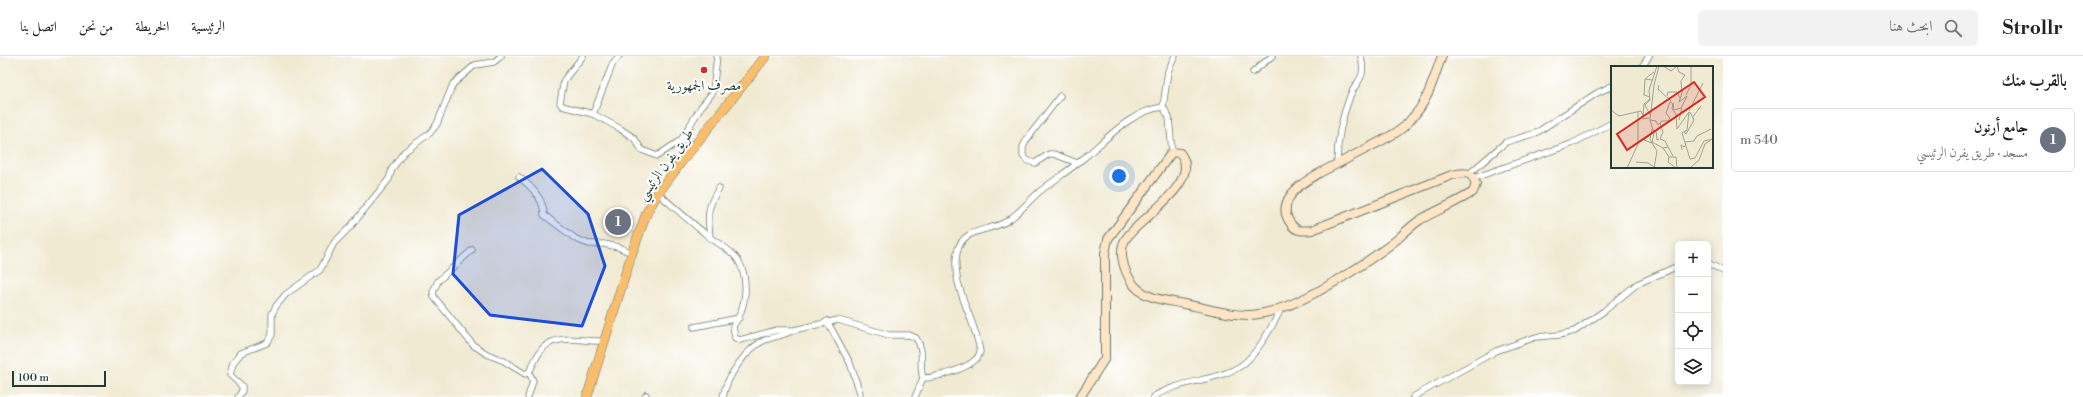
<!DOCTYPE html>
<html lang="ar">
<head>
<meta charset="utf-8">
<style>
  body { margin:0; font-family:"Libre Bodoni",Amiri,serif; background:#f2f2f2; color:#222; direction:rtl }
  .controls { position:absolute; right:12px; bottom:12px; display:grid; overflow:hidden; border-radius:6px; box-shadow:0 2px 10px #0003 }
  .controls button { width:36px; height:36px; display:grid; place-items:center; padding:0; border:0; border-bottom:1px solid #e0e0e0; background:#fff; color:#222; font:20px sans-serif }
  .scale { position:absolute; left:12px; bottom:10px; width:94px; box-sizing:border-box; padding-left:4px; border:2px solid #1f3d34; border-top:0; font-size:11px; line-height:14px; white-space:nowrap; color:#1f3d34; -webkit-text-stroke:3px #fff; paint-order:stroke }
  .you { position:absolute; left:1119px; top:120px; width:14px; height:14px; margin:-10px; border:3px solid #fff; border-radius:50%; background:#1a73e8; box-shadow:0 0 0 6px #1a73e833 }
  .badge { display:grid; place-items:center; width:26px; height:26px; border-radius:50%; background:#0b8043; color:#fff; font-size:13px; font-weight:700 }
  .pin { position:absolute; translate:-50% -50%; border:2px solid #fff; box-shadow:0 1px 4px #0006 }
  .list { margin:0; padding:0; list-style:none }
  h2 { display:flex; justify-content:space-between; align-items:center; height:52px; margin:0; padding:0 16px; font-size:17px }
  h2 small { font-size:13px; font-weight:400; color:#767676 }
  .list li { display:grid; grid-template-columns:26px 1fr auto; gap:12px; align-items:center; box-sizing:border-box; height:64px; margin:0 8px 8px; padding:0 8px; border:1px solid #e0e0e0; border-radius:6px }
  .list b { display:block; font-size:15px; white-space:nowrap }
  .list p { margin:0; font-size:13px; white-space:nowrap; color:#767676 }
  .list em { font-size:13px; font-style:normal; color:#767676 }
  .icon { flex:none; width:22px; height:22px; fill:none; stroke:currentColor; stroke-width:2; stroke-linecap:round; stroke-linejoin:round }
  .map { position:relative; flex:none; width:1723px; height:341px; overflow:hidden; direction:ltr }
  header { display:flex; align-items:center; gap:24px; box-sizing:border-box; height:56px; padding:0 20px; background:#fff; border-bottom:1px solid #e0e0e0 }
  header strong { font-size:19px }
  nav { display:flex; gap:22px; margin-inline-start:auto; font-size:14px }
  .search { width:280px; height:36px; background:#f2f2f2; display:flex; align-items:center; gap:10px; box-sizing:border-box; padding:0 14px; border-radius:6px; color:#767676; font-size:15px }
  main { display:flex }
  aside { flex:1; background:#fff }
  .map>svg:first-child { display:block }
  .lines { fill:none; stroke-linecap:round; stroke-linejoin:round }
  .street-casing { stroke:#687a6c; stroke-width:7 }
  .secondary-casing { stroke:#687a6c; stroke-width:10 }
  .primary-casing { stroke:#687a6c; stroke-width:10 }
  .street { stroke:#fff; stroke-width:5.5 }
  .secondary { stroke:#fde5c5; stroke-width:8 }
  .primary { stroke:#f9be6d; stroke-width:9 }
  .marked { fill:#1d4ed8; fill-opacity:0.2; stroke:#1d4ed8; stroke-width:3; stroke-linejoin:round }
  .poi-dot { fill:#c8321e; stroke:#fff; stroke-width:1.5 }
  .labels { text-anchor:middle; stroke-width:4; stroke-linejoin:round; paint-order:stroke }
  .poi-label { font-size:14px; fill:#1f3d34; stroke:#fff }
  .street-label { font-size:14px; fill:#1f3d34; stroke:#fff }
  .inset-road { fill:none; stroke:#9da593; stroke-width:1 }
  .view { fill:#d62828; fill-opacity:0.15; stroke:#d62828; stroke-width:2 }
  .inset-edge { fill:none; stroke:#1f3d34; stroke-width:2 }
</style>
</head>
<body>
<header>
<strong>Strollr</strong>
<div class="search"><svg class="icon" aria-label="search" viewBox="0 0 24 24"><circle cx="10" cy="10" r="6"/><path d="M15 15l6 6"/></svg>ابحث هنا</div>
<nav><a>الرئيسية</a><a>الخريطة</a><a>من نحن</a><a>اتصل بنا</a></nav>
</header>
<main>
<aside>
<h2>بالقرب منك<small></small></h2>
<ul class="list">
<li><span class="badge" style="background:#6b7280">1</span><div><b>جامع أرنون</b><p>مسجد · طريق يفرن الرئيسي</p></div><em>540 m</em></li>
</ul>
</aside>
<div class="map">
<svg width="1723" height="341" viewBox="0 0 1723 341">
  <rect width="100%" height="100%" fill="#fff"/>
  <filter id="ink" filterUnits="userSpaceOnUse"><feTurbulence type="fractalNoise" baseFrequency=".025" numOctaves="2"/><feDisplacementMap in="SourceGraphic" scale="8" xChannelSelector="R" yChannelSelector="G"/><feConvolveMatrix kernelMatrix="1 2 1 2 8 2 1 2 1" color-interpolation-filters="sRGB"/></filter>
  <filter id="wash" filterUnits="userSpaceOnUse"><feTurbulence type="fractalNoise" baseFrequency=".012" numOctaves="4" result="noise"/><feDisplacementMap in="SourceGraphic" scale="16" xChannelSelector="R" yChannelSelector="G"/><feGaussianBlur stdDeviation="0.9" result="paint"/><feColorMatrix in="noise" values="0 0 0 0 0 0 0 0 0 0 0 0 0 0 0 0 0 1.4 0 .05"/><feComposite in="paint" operator="in"/></filter>
  <g filter="url(#wash)">
    <rect width="100%" height="100%" fill="#f1ead3"/>
  </g>
  <g filter="url(#ink)">
    <g class="lines">
      <g class="street-casing">
        <g id="street">
          <polyline points="583,0 564,24 560,47 562,50 593,58 619,72 634,82 642,94 657,100 681,84"/>
          <polyline points="1642,11 1649,0"/>
          <polyline points="1253,16 1272,0"/>
          <polyline points="1060,40 1027,83 1023,91 1023,100 1028,105 1035,107 1049,98 1054,98 1077,107"/>
          <polyline points="1163,51 1168,15 1175,0"/>
          <polyline points="593,58 613,7 619,0"/>
          <polyline points="695,90 681,84 701,51 713,36 717,0"/>
          <path d="M1337 108C1337 85 1342 61 1350 40 1358 21 1366 25 1361 0"/>
          <polyline points="1470,117 1506,86 1536,77 1597,37 1612,30"/>
          <path d="M519 121C531 130 544 143 544 159L576 183 589 188H604L618 191 632 197"/>
          <polyline points="1474,122 1571,88 1612,67"/>
          <path d="M658 137C674 151 690 166 707 179 716 187 731 193 738 204 750 224 746 253 733 270L735 282 740 284 777 274H794L838 264 889 279H909L916 282C926 297 918 307 923 322 936 322 966 313 975 304 978 302 979 299 980 296 976 263 950 230 957 197 962 169 993 177 1010 163 1021 155 1029 145 1039 136 1054 124 1070 114 1085 101 1108 82 1131 55 1163 51L1169 61 1172 96"/>
          <path d="M710 182C708 158 706 153 719 132"/>
          <polyline points="472,194 438,225 433,236 434,241 473,289 487,298 504,305 525,318 529,316"/>
          <polyline points="1708,207 1723,215"/>
          <polyline points="827,265 850,307 860,337"/>
          <polyline points="694,271 739,262"/>
          <polyline points="238,341 242,335 242,330 230,319 233,307 241,297 267,287 272,279 272,258 276,250 286,238 320,214 334,187 351,170 389,123 392,113 404,96 430,77 437,68 453,28 475,9 494,6 501,0"/>
          <path d="M528 341 533 325 529 316C533 309 537 298 543 292 558 277 585 286 604 285"/>
          <polyline points="645,341 646,339"/>
          <path d="M723 341C726 322 746 292 765 284 773 281 783 279 792 275"/>
          <polyline points="915,341 923,322"/>
          <path d="M1153 341C1179 324 1219 325 1242 309 1258 297 1273 269 1282 251"/>
          <polyline points="1413,341 1496,295 1536,281 1559,279 1575,275 1604,255 1637,228 1678,210"/>
        </g>
      </g>
      <g class="secondary-casing">
        <path id="secondary" d="M1080 341 1105 302V197L1108 183 1172 96 1180 97C1204 127 1136 164 1125 184 1118 196 1124 214 1131 225 1142 243 1165 244 1184 248 1208 252 1235 262 1259 258 1300 251 1356 214 1390 189 1400 182 1409 171 1420 164 1437 154 1456 147 1473 136L1476 128C1472 115 1464 116 1452 119L1312 174C1304 175 1296 176 1291 168 1268 137 1324 115 1343 105 1361 95 1379 87 1397 76 1402 73 1408 67 1412 62 1429 44 1433 23 1442 0"/>
      </g>
      <g class="primary-casing">
        <polyline id="primary" points="587,341 632,197 647,156 658,137 682,105 766,0"/>
      </g>
      <use href="#street" class="street"/>
      <use href="#secondary" class="secondary"/>
      <use href="#primary" class="primary"/>
    </g>
  </g>
  <path class="marked" d="M542 113 588 158 605 210 582 270 490 259 453 218 459 159Z"/>
  <circle class="poi-dot" cx="704" cy="14" r="4"/>
  <g class="labels">
    <g class="poi-label">
      <text x="704" y="34">مصرف الجمهورية</text>
    </g>
    <g class="street-label">
      <text transform="translate(665 108) rotate(-54)" y="5">طريق يفرن الرئيسي</text>
    </g>
  </g>
  <g transform="translate(1611 10)">
    <rect width="102" height="102" fill="#f1ead3"/>
    <path class="inset-road" d="M52 0 60 5 66 0 68 6 74 9 70 15 71 27 68 36 76 30 70 42 63 44 62 37 61 43 65 48 66 63 78 46 76 64 71 67 79 93 84 92 93 75 102 73M34 13 33 29 39 31M41 14 34 13 43 6M48 19 47 23 60 35M75 29 80 19V0M56 30 57 26H66L69 32M0 44 8 50 30 45 32 50M78 45 92 17M39 49 34 39 39 34 38 24 46 0M38 52 32 53V51L33 38 39 33M81 52 90 40M39 54 45 55 47 59 51 55H57L59 52 55 47 59 36 61 37M68 54 71 42M49 57 52 66 49 73 54 75 57 81M45 64 46 74 48 73M73 66 75 68 83 54 79 46M40 68 33 74 41 77M41 76 52 82 58 91 57 96 65 102M74 76 83 75 86 70 100 63M41 77 39 73 41 63M52 82 57 81 62 90M71 84 70 79 73 81 75 78M58 91H65L66 102M25 96 37 97 43 101M16 102 27 78V46M43 102 46 85 41 77 43 67 39 54 43 19 48 0M79 102 88 94 94 78 101 73"/>
    <path class="view" d="M83 16 94 31 16 84 6 68Z"/>
    <rect width="102" height="102" class="inset-edge"/>
  </g>
</svg>
<div class="controls">
<button>+</button>
<button>−</button>
<button><svg class="icon" aria-label="locate" viewBox="0 0 24 24"><circle cx="12" cy="12" r="6"/><path d="M12 2v4M12 18v4M2 12h4M18 12h4"/></svg></button>
<button><svg class="icon" aria-label="layers" viewBox="0 0 24 24"><path d="M12 4l9 5-9 5-9-5zM3 14l9 5 9-5"/></svg></button>
</div>
<div class="scale">100 m</div>
<div class="you"></div>
<div class="pin badge" style="left:618px;top:166px;background:#6b7280">1</div>
</div>
</main>
</body>
</html>
